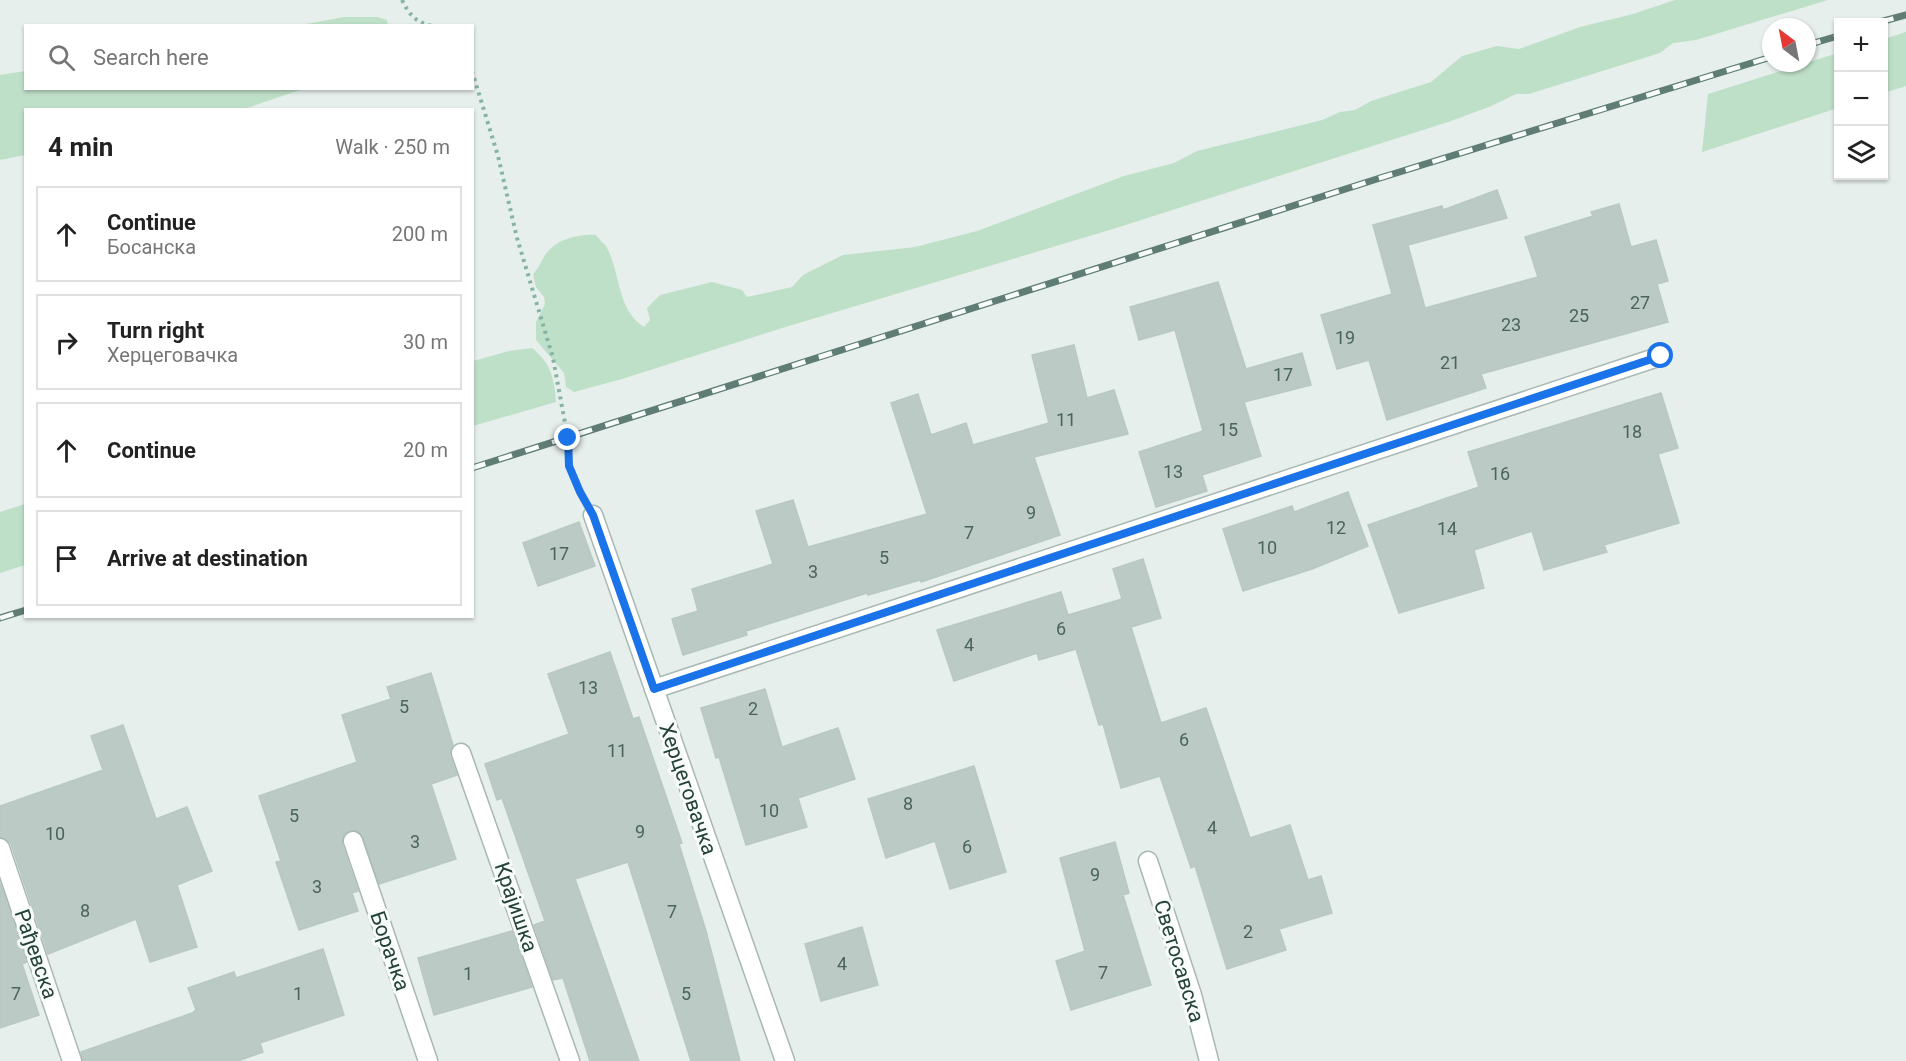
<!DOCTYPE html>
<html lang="en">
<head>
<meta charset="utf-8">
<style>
  body { margin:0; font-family:Roboto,sans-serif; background:#f6f6f6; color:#222 }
  .controls { position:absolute; right:18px; top:18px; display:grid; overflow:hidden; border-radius:0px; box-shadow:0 2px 4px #0004 }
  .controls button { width:54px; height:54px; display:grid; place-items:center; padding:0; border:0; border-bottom:2px solid #e0e0e0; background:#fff; color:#222; font:30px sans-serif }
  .compass { position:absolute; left:1762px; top:18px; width:54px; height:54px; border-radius:50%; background:#fff; box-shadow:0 2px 4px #0004; rotate:328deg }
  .stop { position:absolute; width:18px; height:18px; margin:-14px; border:4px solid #1a73e8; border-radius:50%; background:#fff }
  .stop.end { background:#1a73e8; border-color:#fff; box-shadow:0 2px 6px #0008 }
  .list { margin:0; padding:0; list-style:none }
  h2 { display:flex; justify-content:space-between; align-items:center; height:78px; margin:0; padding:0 24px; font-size:26px }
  h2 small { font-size:20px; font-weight:400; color:#767676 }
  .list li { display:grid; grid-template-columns:39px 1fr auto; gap:18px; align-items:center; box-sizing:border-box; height:96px; margin:0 12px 12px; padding:0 12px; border:2px solid #e0e0e0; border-radius:0px }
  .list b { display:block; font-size:22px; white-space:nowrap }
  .list p { margin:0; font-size:20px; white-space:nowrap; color:#767676 }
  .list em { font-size:20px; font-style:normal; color:#767676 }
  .icon { flex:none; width:33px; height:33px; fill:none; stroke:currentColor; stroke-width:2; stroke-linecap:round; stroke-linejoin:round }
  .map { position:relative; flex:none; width:1906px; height:1061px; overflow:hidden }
  .search { position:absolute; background:#fff; box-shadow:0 2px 4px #0004; left:24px; top:24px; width:450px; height:66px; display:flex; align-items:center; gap:15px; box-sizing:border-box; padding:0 21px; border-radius:0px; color:#767676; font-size:22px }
  .panel { position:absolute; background:#fff; box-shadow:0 2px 4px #0004; left:24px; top:108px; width:450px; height:510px; border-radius:0px }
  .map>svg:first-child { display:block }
  .green { fill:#bfe0c8 }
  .building { fill:#bbcac4; stroke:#b8c9c2; stroke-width:1.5 }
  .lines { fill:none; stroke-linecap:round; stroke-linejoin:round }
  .street-casing { stroke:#a8b8b2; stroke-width:21 }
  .path { stroke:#86b3a5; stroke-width:4; stroke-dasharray:3 4.5; stroke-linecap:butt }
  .street { stroke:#fff; stroke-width:18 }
  .rail-casing { stroke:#5f7d75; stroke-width:7 }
  .rail { stroke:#f7fbf9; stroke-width:4.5; stroke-dasharray:14; stroke-linecap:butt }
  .route { stroke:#1a73e8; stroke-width:8 }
  .labels { text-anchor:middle; stroke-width:6; stroke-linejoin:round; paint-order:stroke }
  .number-label { font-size:18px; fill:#4a645c }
  .street-label { font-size:21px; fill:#24423a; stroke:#f7fbf9 }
</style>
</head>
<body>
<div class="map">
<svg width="1906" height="1061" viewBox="0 0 1906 1061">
  <rect width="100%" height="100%" fill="#e6efeb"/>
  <g class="green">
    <path d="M1675 0H1828L1696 40 1673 43 1660 53 1529 94H1516L1489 107 1448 122 1113 229 782 328 622 379 574 392 566 387 564 373 536 340V322L545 304 544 297 536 287 533 274C540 267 543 256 550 249 561 238 582 234 596 235 599 239 603 243 606 246 621 272 616 309 644 327L650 320 647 308 660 295 712 282 742 290 747 297 792 287 803 275 843 255 915 247 977 231 1124 176 1174 163 1197 151 1322 120 1340 112 1355 110 1371 101 1431 82 1462 56 1497 46 1519 49 1580 27 1633 14Z"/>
    <polygon points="344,17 377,17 387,20 388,25 301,25"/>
    <polygon points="1906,32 1906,86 1884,93 1884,39"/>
    <polygon points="1838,53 1838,108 1702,152 1708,94"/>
    <polygon points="25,71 26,88 303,89 244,109 26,110 25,155 0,160 0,75"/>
    <path d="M532 348C551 363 554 378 556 402L473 426V361L509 351Z"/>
    <polygon points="25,504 25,565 0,573 0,512"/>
  </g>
  <g class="building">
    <polygon points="1497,190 1507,218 1408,245 1425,308 1538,277 1525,237 1593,216 1591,212 1619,204 1631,247 1656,240 1668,281 1657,284 1668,322 1481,374 1486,388 1387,420 1369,360 1337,369 1321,315 1392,294 1373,225 1442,206 1443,210"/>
    <polygon points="1218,282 1246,369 1302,353 1311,385 1244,402 1261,456 1202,475 1207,491 1156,507 1139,452 1203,431 1175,330 1139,340 1130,307"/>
    <polygon points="1074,345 1087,398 1114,390 1128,434 1034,457 1060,535 921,582 920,580 868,595 867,593 746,631 747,635 683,655 672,619 698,611 692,589 773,564 756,511 793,500 808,547 927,514 891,403 918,394 931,435 966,423 973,445 1049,423 1032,355"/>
    <polygon points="1661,393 1678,448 1658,454 1679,523 1604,545 1607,552 1544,570 1532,531 1474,550 1484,588 1399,613 1368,525 1479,487 1468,452"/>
    <polygon points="1348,492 1368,546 1312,569 1243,591 1223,529 1292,506 1294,512"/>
    <polygon points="579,522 595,566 538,586 523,543"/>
    <polygon points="1143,559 1161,618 1131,627 1161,723 1206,708 1250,838 1290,825 1308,880 1321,876 1332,913 1279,929 1286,950 1227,969 1195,866 1191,868 1160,776 1121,788 1103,724 1099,725 1076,649 1039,660 1037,653 954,681 937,630 1061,592 1068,615 1122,599 1113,569"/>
    <polygon points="610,652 633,719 639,717 682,843 679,844 706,931 740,1061 691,1061 628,862 575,879 639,1061 590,1061 563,978 553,980 534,925 545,921 502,798 497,800 485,764 569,734 548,674"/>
    <polygon points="431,673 453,745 450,750 450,756 457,775 431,784 456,859 379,884 363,837 356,830 349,831 344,834 342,844 358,891 352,893 358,911 299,930 276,862 281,861 259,796 357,762 342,715 391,699 387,687"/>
    <polygon points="765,689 782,747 838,728 855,779 798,798 807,827 746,845 719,757 716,758 701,708"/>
    <polygon points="123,725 156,819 187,807 212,871 177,885 197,947 150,962 136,919 48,954 11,844 7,839 0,837 0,806 103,770 91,736"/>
    <polygon points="974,766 1006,872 950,889 935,841 886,858 868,799"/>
    <polygon points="1115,842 1129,893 1123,895 1151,985 1071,1010 1056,961 1085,951 1060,858"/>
    <polygon points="0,883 27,962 22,964 39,1015 0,1028"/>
    <polygon points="862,927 878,985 821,1001 805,944"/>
    <polygon points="512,931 532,987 434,1015 418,958"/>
    <polygon points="323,949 344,1015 260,1043 263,1052 238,1061 83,1061 81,1052 192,1013 196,1010 188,988 234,972 236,978"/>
  </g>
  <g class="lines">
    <g class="street-casing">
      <g id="street">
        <polyline points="593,515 785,1061"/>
        <polyline points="654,689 1661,356"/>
        <polyline points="461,753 570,1061"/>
        <polyline points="353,841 428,1061"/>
        <polyline points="0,848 72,1061"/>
        <polyline points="1148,861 1192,995 1209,1061"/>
      </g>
    </g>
    <g class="path">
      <path d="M402 0C409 15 417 23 432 26"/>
      <polyline points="472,71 498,156 517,238 553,358 570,450 569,466 579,491"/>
    </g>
    <use href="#street" class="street"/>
    <g class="rail-casing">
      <g id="rail">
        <polyline points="1880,22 1906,15"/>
        <polyline points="1807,45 1838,36"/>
        <polyline points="472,468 1380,178 1771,57"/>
        <polyline points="0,618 26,610"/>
      </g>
    </g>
    <use href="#rail" class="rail"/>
  </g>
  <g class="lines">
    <polyline class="route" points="568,438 569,466 580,492 593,515 654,689 1661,356"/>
  </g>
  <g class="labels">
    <g class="number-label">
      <text x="1640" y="309">27</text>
      <text x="1579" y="322">25</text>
      <text x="1511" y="331">23</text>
      <text x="1345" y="344">19</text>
      <text x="1450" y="369">21</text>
      <text x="1283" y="381">17</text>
      <text x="1066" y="426">11</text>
      <text x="1228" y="436">15</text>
      <text x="1632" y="438">18</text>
      <text x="1173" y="478">13</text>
      <text x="1500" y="480">16</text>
      <text x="1031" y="519">9</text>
      <text x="1336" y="534">12</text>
      <text x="1447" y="535">14</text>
      <text x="969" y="539">7</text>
      <text x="1267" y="554">10</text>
      <text x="559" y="560">17</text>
      <text x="884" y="564">5</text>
      <text x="813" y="578">3</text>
      <text x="1061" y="635">6</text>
      <text x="969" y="651">4</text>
      <text x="588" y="694">13</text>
      <text x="404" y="713">5</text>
      <text x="753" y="715">2</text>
      <text x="1184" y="746">6</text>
      <text x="617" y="757">11</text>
      <text x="908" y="810">8</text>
      <text x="769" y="817">10</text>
      <text x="294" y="822">5</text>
      <text x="1212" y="834">4</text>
      <text x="640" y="838">9</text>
      <text x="55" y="840">10</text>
      <text x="415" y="848">3</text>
      <text x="967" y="853">6</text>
      <text x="1095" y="881">9</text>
      <text x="317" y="893">3</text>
      <text x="85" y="917">8</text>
      <text x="672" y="918">7</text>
      <text x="1248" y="938">2</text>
      <text x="842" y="970">4</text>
      <text x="1103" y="979">7</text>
      <text x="468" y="980">1</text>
      <text x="16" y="1000">7</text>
      <text x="298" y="1000">1</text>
      <text x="686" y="1000">5</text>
    </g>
    <g class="street-label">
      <text transform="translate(688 789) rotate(71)" y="7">Херцеговачка</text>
      <text transform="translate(516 907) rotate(71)" y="7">Крајишка</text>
      <text transform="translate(390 951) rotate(71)" y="7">Борачка</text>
      <text transform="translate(36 954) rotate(71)" y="7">Рађевска</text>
      <text transform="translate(1179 961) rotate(73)" y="7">Светосавска</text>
    </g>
  </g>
</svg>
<div class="controls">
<button>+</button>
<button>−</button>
<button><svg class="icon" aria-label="layers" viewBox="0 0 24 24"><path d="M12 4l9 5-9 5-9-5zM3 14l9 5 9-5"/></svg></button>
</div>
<svg class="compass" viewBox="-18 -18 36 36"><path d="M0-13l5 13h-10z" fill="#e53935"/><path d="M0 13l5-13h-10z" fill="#767676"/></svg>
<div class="stop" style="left:1661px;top:356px"></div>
<div class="stop end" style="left:568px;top:438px"></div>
<div class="search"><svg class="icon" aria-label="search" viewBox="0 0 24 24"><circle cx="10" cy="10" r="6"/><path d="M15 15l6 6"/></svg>Search here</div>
<section class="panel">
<h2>4 min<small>Walk · 250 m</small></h2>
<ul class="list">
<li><svg class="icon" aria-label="ahead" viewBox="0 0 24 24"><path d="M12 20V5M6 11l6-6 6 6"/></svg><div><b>Continue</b><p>Босанска</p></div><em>200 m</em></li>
<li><svg class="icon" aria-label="right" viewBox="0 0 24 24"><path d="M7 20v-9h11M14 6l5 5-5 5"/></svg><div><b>Turn right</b><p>Херцеговачка</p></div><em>30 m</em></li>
<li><svg class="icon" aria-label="ahead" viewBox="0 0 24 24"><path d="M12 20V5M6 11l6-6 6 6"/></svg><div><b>Continue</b></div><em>20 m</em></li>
<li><svg class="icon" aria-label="arrive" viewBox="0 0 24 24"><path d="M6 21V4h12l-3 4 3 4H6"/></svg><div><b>Arrive at destination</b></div></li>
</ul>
</section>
</div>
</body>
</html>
